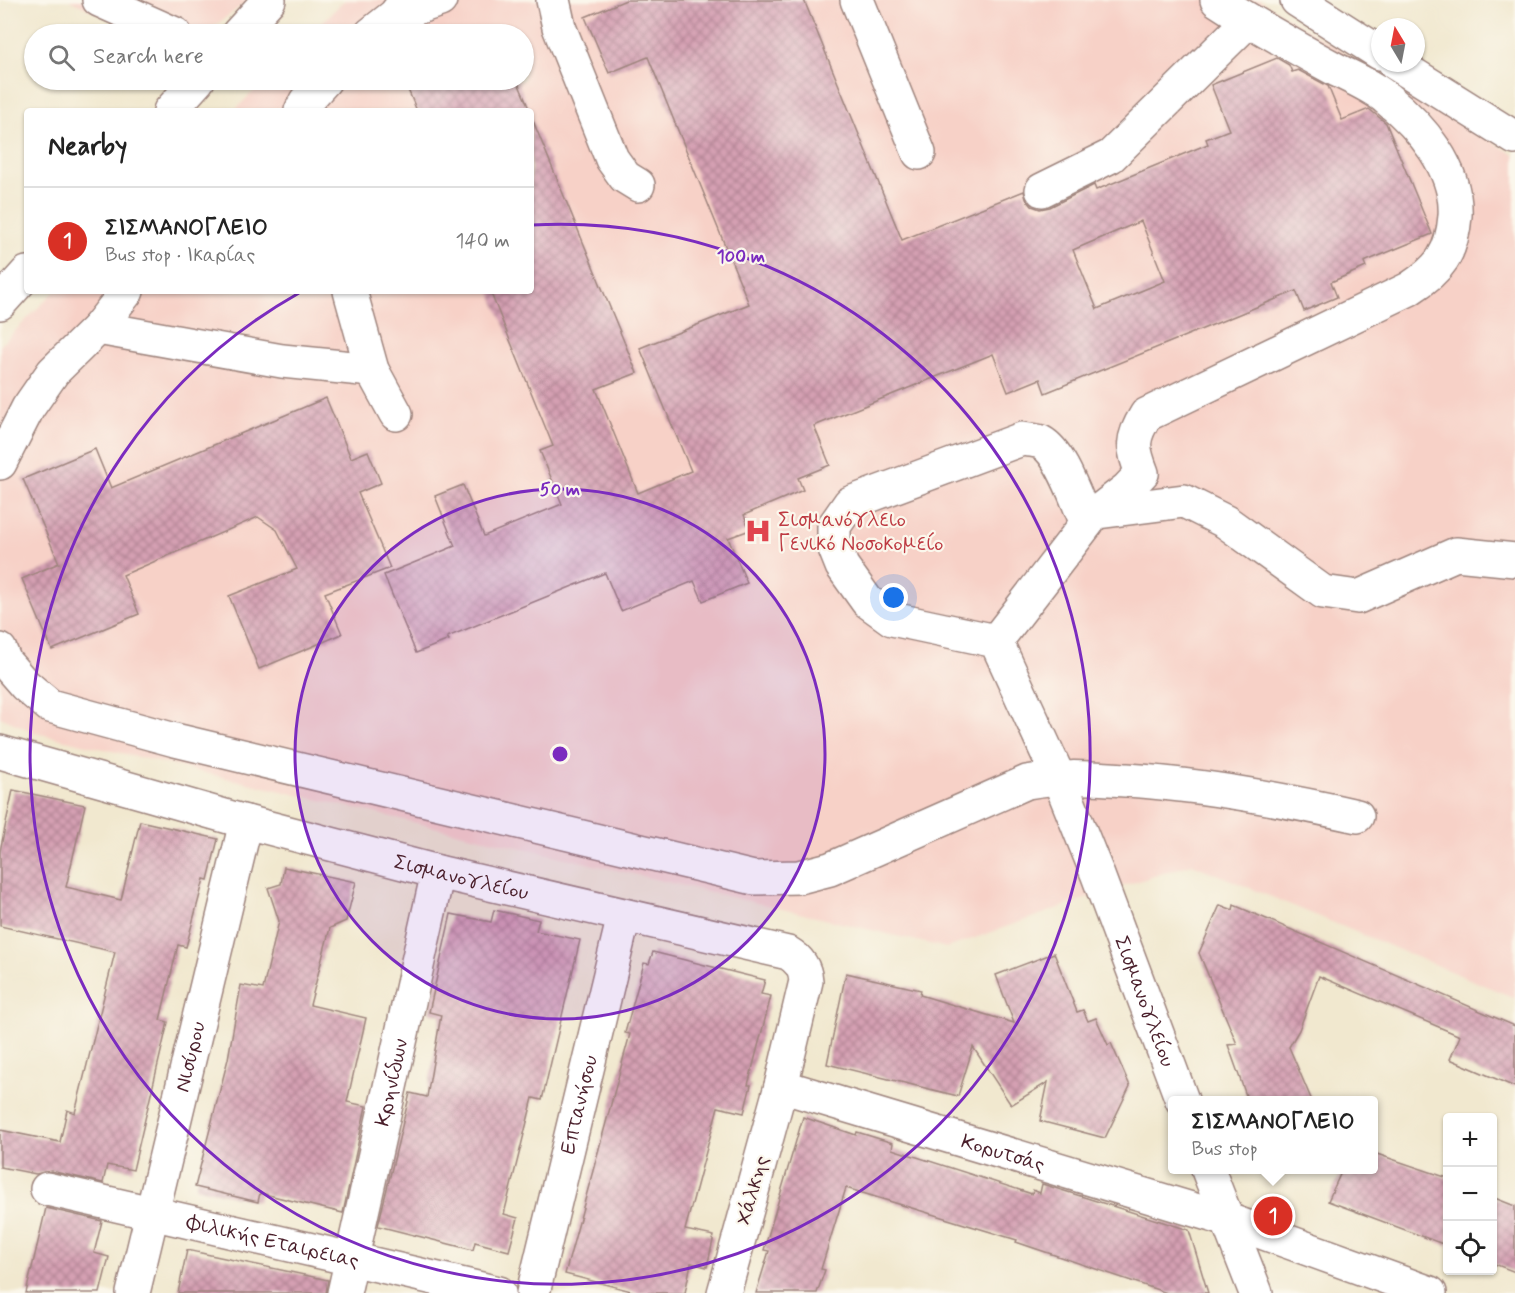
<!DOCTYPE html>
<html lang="en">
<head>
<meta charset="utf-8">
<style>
  body { margin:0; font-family:Mynerve,sans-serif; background:#f6f6f6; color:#222 }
  .controls { position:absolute; right:18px; bottom:18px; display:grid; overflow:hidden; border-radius:6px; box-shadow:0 2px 4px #0004 }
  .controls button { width:54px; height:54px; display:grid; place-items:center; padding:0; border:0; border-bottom:2px solid #e0e0e0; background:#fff; color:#222; font:30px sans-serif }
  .compass { position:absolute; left:1371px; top:18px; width:54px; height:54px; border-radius:50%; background:#fff; box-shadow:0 2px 4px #0004; rotate:350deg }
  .you { position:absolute; left:894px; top:598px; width:21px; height:21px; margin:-15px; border:4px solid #fff; border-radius:50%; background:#1a73e8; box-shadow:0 0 0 9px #1a73e833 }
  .badge { display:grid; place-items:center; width:39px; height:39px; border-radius:50%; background:#d93025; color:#fff; font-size:20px; font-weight:700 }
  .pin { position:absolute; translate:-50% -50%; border:3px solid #fff; box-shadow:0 2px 6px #0006 }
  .popup { position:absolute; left:1168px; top:1096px; width:210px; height:78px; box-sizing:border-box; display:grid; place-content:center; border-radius:6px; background:#fff; filter:drop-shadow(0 2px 4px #0005); font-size:20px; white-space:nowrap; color:#767676 }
  .popup b { font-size:22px; color:#222 }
  .popup::after { content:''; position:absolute; left:50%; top:100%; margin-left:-12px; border:12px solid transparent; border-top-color:#fff }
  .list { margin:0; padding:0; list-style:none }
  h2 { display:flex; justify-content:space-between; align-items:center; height:78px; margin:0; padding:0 24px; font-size:26px }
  h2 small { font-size:20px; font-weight:400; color:#767676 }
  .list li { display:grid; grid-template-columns:39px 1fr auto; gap:18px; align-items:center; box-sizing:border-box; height:108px; padding:0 24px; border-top:2px solid #e0e0e0 }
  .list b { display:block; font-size:22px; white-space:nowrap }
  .list p { margin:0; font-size:20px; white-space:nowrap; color:#767676 }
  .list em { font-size:20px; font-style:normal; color:#767676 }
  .icon { flex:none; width:33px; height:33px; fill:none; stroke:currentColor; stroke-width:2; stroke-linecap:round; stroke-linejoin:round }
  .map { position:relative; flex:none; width:1515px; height:1293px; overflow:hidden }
  .search { position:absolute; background:#fff; box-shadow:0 2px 4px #0004; left:24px; top:24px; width:510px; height:66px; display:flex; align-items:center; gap:15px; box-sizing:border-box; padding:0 21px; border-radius:33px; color:#767676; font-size:22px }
  .panel { position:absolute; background:#fff; box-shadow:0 2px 4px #0004; left:24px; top:108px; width:510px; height:186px; border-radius:6px }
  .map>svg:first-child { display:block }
  .built { fill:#f7d1c7 }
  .building { fill:url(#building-cross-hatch); fill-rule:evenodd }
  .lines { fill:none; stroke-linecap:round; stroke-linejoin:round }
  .minor-casing { stroke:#9e847d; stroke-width:36 }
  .minor { stroke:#fff; stroke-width:33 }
  .ring { fill:none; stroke:#7b2cbf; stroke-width:3 }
  .labels { text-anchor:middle; stroke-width:4.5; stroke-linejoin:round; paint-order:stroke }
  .health-label { font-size:21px; fill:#be3a42; stroke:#fbf7ec; text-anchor:start }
  .street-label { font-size:21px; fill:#4a1f2b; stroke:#fbf7ec }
  .centre { fill:#7b2cbf; stroke:#fbf7ec; stroke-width:3 }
  .ring-label { font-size:18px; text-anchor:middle; font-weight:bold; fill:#7b2cbf; stroke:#fbf7ec; stroke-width:4.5; stroke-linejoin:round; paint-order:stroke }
</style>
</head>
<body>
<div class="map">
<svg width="1515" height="1293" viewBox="0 0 1515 1293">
  <defs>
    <pattern id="building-cross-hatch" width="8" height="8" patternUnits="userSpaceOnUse" patternTransform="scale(1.5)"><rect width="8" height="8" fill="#d5a0b3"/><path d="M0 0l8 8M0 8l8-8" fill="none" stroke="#af8292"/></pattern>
  </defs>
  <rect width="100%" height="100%" fill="#fbf7ec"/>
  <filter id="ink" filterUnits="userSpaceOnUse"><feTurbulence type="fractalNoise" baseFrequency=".0167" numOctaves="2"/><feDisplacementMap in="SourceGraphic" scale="12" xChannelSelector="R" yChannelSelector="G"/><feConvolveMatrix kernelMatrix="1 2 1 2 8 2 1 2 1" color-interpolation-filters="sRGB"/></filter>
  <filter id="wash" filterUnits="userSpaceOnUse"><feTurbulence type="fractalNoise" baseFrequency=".008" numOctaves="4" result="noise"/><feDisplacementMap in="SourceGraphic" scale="24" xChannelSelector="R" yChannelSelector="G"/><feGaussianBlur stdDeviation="1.35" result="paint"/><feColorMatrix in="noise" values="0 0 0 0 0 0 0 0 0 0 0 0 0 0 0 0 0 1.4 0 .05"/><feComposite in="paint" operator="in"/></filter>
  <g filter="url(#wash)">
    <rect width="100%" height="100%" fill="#f1e8cf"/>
    <g class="built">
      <polygon points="69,0 249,0 204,34 143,34"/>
      <polygon points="345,0 1259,0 1515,155 1515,998 1192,864 1104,892 947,948 36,733 0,717 0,346 55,291 531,291 531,111 234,111 265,80 524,80 524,34 310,34"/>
    </g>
    <g id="blocks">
      <g class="building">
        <path d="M626 0H804L902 240 1024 191 1026 199 1032 206 1040 209 1050 207 1094 185 1096 190 1208 144 1206 139 1229 130 1211 85 1277 58 1289 65 1292 72 1298 70 1328 86 1342 120 1369 109 1386 123 1432 234 1364 262 1366 267 1331 282 1337 297 1304 311 1296 291 1045 393 1040 379 1008 392 993 354 814 426 830 465 798 478 803 490 744 515 750 530 728 538 747 583 703 601 694 581 621 611 605 573 447 637 449 640 416 653 384 575 455 546 435 496 463 485 484 536 562 504 540 451 553 446 490 291H531V116L637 373 596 389 638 493 691 471 640 348 749 304 648 57 609 73 585 17ZM1141 221 1165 281 1097 309 1073 250Z"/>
        <polygon points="404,80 517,80 530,111 417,111"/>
        <polygon points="326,398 351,458 368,451 381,483 358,493 390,568 325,593 342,634 259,669 229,596 297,569 277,530 258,517 123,575 139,614 52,650 22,579 59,563 23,479 95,449 111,488"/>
        <polygon points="13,790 85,805 66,887 121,900 140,821 218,839 208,880 204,879 186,947 178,945 160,1020 168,1022 133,1170 107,1165 103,1183 51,1171 36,1174 0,1167 0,1130 60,1142 67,1110 75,1113 115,952 0,926 0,851"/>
        <polygon points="284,867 356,882 346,921 330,928 310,1005 366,1018 347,1102 366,1106 343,1213 260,1193 258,1202 195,1187 228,1059 241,985 263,989 279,921 268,888 281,884"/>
        <polygon points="1220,905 1233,910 1234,905 1515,1026 1515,1087 1450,1059 1460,1036 1319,976 1299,1030 1289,1047 1312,1101 1248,1101 1228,1045 1237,1044 1199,953"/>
        <polygon points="494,910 539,920 536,931 580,940 542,1100 533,1098 504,1214 518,1218 509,1251 475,1242 473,1250 378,1226 410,1093 427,1097 441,1015 429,1012 451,914 491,922"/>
        <polygon points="653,952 765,980 761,994 771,996 748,1085 751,1085 744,1113 718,1107 685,1230 714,1236 707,1267 691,1263 685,1293 639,1293 565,1274 630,1034 625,1033 644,963 649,964"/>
        <polygon points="1054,953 1077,1012 1083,1010 1088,1021 1096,1018 1108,1045 1111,1043 1130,1086 1105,1138 1040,1121 1048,1082 1011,1105 973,1047 958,1096 827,1064 846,973 921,990 920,995 1014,1023 996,975"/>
        <polygon points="803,1117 856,1135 857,1132 893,1143 892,1149 1032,1194 1033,1190 1040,1193 1042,1184 1189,1230 1208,1293 1167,1293 1016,1242 1017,1240 846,1188 821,1269 825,1270 817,1293 756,1293 769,1251 764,1250"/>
        <polygon points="1374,1153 1448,1178 1448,1246 1328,1201 1342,1170 1374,1170"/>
        <polygon points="1492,1197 1515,1206 1515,1272 1492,1263"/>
        <polygon points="46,1208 102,1221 94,1253 109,1257 100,1293 26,1293"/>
        <polygon points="187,1250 328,1280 326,1293 178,1293"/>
      </g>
    </g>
  </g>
  <g filter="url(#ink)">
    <use href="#blocks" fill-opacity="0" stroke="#9e847d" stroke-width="1.5"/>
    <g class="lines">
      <g class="minor-casing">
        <g id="minor">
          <polyline points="99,0 175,34"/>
          <polyline points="553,0 559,27 612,159 625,177 638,185"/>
          <polyline points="857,0 919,153"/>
          <polyline points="1297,0 1380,53"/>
          <polyline points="395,15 440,0"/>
          <polyline points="238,34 269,0"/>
          <polyline points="371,34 395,15 406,0"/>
          <polyline points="1395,63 1515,138"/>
          <polyline points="170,111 198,80"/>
          <polyline points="301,111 306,101 325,80"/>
          <polyline points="1042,190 1111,156 1248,21"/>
          <polyline points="350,291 372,370 396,414"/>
          <polyline points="0,303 27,273"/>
          <polyline points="98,328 282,361 372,370"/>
          <polyline points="0,463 28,408 53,372 98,328 127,291"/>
          <path d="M1100 510 1127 489 1142 473C1132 447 1131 439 1146 415L1409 289C1440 269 1452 253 1455 216 1458 169 1421 126 1386 98 1372 86 1352 78 1335 69 1295 47 1255 25 1217 0"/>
          <polyline points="1098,512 1184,501 1226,522 1323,592 1358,597 1456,554 1515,560"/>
          <path id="s1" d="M996 641 892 619 867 601 842 566 834 546V526L850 503 1022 439C1028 440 1035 440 1041 442 1062 453 1077 502 1087 523L996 641 1058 776 1097 873 1182 1100"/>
          <path d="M0 650 5 662 25 685 50 706 175 740 754 878 799 877 830 869 1027 782C1063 775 1091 778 1127 780 1205 785 1281 799 1357 816"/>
          <path id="s2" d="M0 752 246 822 438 872 788 953C800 960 805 968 806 981L781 1086 724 1293"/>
          <path id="s3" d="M781 1086 1228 1220 1430 1293"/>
          <polyline points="1208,1170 1256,1293"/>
          <path id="s4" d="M47 1189 499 1293"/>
          <path id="s5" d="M133 1293 246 822"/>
          <path id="s6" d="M344 1293 438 872"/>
          <path id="s7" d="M533 1293 624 916"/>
        </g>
      </g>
      <use href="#minor" class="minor"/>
    </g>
  </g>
  <circle cx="560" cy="754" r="265" fill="#7b2cbf" fill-opacity=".12"/>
  <g class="ring">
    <circle cx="560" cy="754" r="265"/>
    <path d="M532 225A530 530 0 1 1 299 293"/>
  </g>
  <defs>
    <g id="hospital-bare" transform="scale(2.07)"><path d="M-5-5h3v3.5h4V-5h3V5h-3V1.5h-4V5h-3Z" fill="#e0444e" stroke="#fbf7ec" stroke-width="2.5" paint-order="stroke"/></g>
  </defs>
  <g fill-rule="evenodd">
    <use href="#hospital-bare" x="758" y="531"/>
  </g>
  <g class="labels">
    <g class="health-label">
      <text x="778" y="526">Σισμανόγλειο<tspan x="778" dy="24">Γενικό Νοσοκομείο</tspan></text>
    </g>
    <g class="street-label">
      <text dy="7" stroke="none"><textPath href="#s2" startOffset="478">Σισμανογλείου</textPath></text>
      <text dy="7" stroke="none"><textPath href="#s1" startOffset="1086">Σισμανογλείου</textPath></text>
      <text dy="7" stroke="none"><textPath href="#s5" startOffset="243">Νισύρου</textPath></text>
      <text dy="7" stroke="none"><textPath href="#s6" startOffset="216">Κρηνίδων</textPath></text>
      <text dy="7" stroke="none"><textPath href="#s7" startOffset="194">Επτανήσου</textPath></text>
      <text dy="7" stroke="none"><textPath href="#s3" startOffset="232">Κορυτσάς</textPath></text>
      <text transform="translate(752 1190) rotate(-74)" y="7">Χάλκης</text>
      <text dy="7" stroke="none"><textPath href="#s4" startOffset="232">Φιλικής Εταιρειας</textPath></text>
    </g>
  </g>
  <circle cx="560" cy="754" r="9" class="centre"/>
  <g class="ring-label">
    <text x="741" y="262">100 m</text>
    <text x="560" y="495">50 m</text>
  </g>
</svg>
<div class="controls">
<button>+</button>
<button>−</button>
<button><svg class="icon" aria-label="locate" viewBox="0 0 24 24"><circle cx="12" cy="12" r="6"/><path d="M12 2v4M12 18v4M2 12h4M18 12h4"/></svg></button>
</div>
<svg class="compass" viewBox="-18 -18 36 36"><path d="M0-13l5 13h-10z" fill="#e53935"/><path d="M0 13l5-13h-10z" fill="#767676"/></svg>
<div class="you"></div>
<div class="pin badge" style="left:1273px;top:1216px">1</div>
<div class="popup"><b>ΣΙΣΜΑΝΟΓΛΕΙΟ</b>Bus stop</div>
<div class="search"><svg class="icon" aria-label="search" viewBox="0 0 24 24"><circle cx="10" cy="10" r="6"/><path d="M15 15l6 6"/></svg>Search here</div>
<section class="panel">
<h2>Nearby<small></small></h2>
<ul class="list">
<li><span class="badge">1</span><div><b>ΣΙΣΜΑΝΟΓΛΕΙΟ</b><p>Bus stop · Ικαρίας</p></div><em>140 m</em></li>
</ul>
</section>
</div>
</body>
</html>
